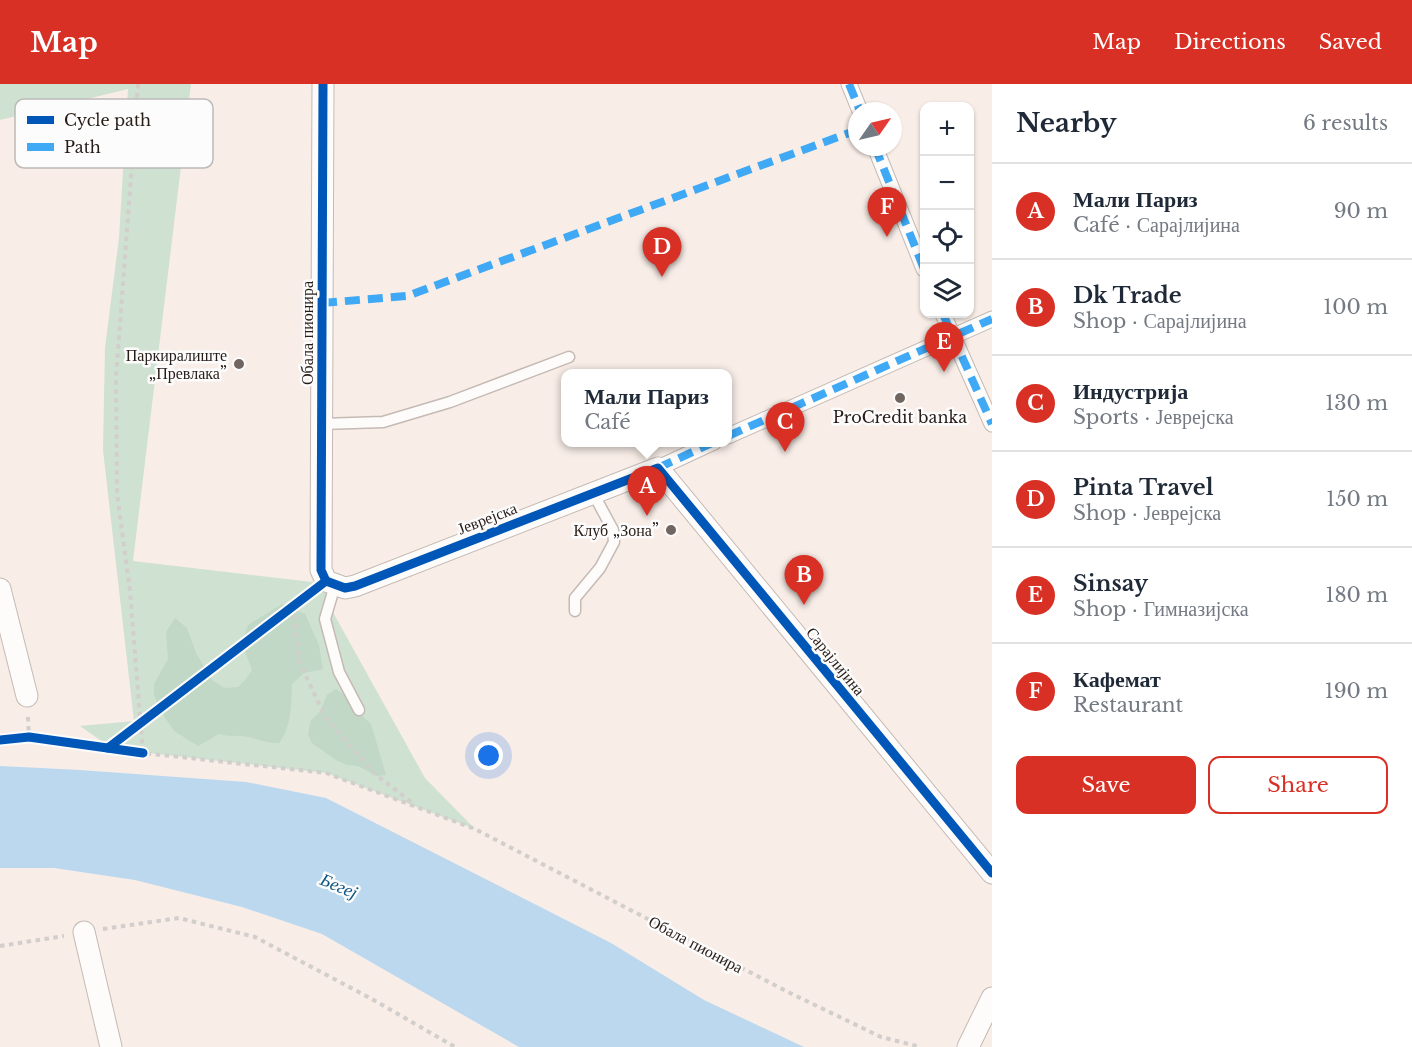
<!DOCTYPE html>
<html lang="en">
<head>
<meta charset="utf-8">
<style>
  body { margin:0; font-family:"Libre Baskerville",serif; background:#f2f2f3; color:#1f2937 }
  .controls { position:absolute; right:18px; top:18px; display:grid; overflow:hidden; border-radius:12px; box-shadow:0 2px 4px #0004 }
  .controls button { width:54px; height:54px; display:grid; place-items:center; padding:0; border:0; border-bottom:2px solid #e0e1e3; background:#fff; color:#1f2937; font:30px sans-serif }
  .compass { position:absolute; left:848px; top:18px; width:54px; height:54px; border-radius:50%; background:#fff; box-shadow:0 2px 4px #0004; rotate:56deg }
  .you { position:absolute; left:489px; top:672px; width:21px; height:21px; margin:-15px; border:4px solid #fff; border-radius:50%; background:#1a73e8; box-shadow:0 0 0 9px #1a73e833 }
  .badge { display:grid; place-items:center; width:39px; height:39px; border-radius:50%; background:#d93025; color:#fff; font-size:20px; font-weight:700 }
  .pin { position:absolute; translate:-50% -50px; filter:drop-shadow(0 2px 3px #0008) }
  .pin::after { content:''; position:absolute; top:32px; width:21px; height:18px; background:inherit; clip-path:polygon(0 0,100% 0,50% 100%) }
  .popup { position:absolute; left:561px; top:285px; width:171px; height:78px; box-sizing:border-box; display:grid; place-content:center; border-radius:12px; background:#fff; filter:drop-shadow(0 2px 4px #0005); font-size:20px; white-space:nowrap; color:#747a83 }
  .popup b { font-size:22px; color:#1f2937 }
  .popup::after { content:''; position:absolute; left:50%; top:100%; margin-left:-12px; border:12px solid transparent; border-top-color:#fff }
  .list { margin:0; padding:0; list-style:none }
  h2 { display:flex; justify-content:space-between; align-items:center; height:78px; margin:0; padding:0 24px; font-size:26px }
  h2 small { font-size:20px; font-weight:400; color:#747a83 }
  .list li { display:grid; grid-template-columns:39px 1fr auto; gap:18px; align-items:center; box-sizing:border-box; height:96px; padding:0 24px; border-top:2px solid #e0e1e3 }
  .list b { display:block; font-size:22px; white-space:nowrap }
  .list p { margin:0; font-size:20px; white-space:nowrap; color:#747a83 }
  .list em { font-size:20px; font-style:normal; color:#747a83 }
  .actions { display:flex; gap:12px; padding:18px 24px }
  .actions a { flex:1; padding:14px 0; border:2px solid #d93025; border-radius:12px; text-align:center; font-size:21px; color:#d93025 }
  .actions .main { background:#d93025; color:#fff }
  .icon { flex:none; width:33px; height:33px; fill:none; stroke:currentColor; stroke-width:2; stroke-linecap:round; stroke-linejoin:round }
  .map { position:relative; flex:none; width:992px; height:963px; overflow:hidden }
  header { display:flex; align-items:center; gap:36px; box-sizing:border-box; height:84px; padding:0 30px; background:#d93025; color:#fff }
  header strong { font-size:28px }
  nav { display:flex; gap:33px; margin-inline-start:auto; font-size:21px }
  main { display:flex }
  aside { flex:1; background:#fff }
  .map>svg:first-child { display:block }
  .green { fill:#cfe1d1 }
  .forest { fill:#c0d8c5 }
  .water { fill:#bbd8ef }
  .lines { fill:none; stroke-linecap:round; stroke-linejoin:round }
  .service-casing { stroke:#c5bab4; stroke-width:13 }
  .pedestrian-casing { stroke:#c5bab4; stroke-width:17 }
  .minor-casing { stroke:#c5bab4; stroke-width:23 }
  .path { stroke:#d2cecb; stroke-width:4; stroke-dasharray:4.5 4.5; stroke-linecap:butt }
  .service { stroke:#fefcfb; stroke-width:10 }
  .pedestrian { stroke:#fefcfb; stroke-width:15 }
  .minor { stroke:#fefcfb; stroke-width:21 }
  .quiet { stroke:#3fa9f5; stroke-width:8; stroke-dasharray:15 8; stroke-linecap:butt }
  .cycleway-casing { stroke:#fcfcfc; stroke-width:13 }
  .cycleway { stroke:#0057b8; stroke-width:9 }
  .poi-dot { fill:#716560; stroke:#fcfcfc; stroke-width:2 }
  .labels { text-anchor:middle; stroke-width:5; stroke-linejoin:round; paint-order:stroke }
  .street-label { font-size:16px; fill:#281c17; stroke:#fcfcfc }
  .poi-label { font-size:16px; fill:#281c17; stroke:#fcfcfc; text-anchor:end }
  .water-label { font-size:18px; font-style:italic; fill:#095583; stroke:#fcfcfc }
  .key { fill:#fcfcfc; stroke:#bcb9b7; stroke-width:1.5 }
  .key-label { font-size:16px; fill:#281c17 }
</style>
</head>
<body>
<header>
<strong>Map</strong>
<nav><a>Map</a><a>Directions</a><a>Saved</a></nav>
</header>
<main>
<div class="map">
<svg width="992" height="963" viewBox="0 0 992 963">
  <rect width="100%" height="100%" fill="#f8ede7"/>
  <polygon class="green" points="0,0 191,0 133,477 321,499 335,532 425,694 475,745 326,689 113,665 80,642 134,637 103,366 105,264 119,154 128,5 0,36"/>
  <g class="forest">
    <path d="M282 520 305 530 319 561 323 585 304 589 292 600C291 621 292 642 279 659 267 659 260 656 249 653 239 651 229 653 219 650L198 662 174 647 160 626 154 611V600L168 575 166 548 175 534 187 544 196 569 213 597 225 604 238 603 246 595 252 586 242 559 248 541Z"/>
    <polygon points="336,605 346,612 353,624 371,640 386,691 377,692 358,682 347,681 336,676 312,659 308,650 311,636 320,628 327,611"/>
  </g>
  <polygon class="water" points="0,682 80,686 246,698 326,714 611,859 704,916 804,963 519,963 322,850 242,823 135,796 54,784 0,784"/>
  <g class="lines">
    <g class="service-casing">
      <g id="service">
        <polyline points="322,340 383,338 450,318 569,273"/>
        <polyline points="335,501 325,535 339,588 359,626"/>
        <polyline points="575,527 575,514 600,484 614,458 613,446 593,409"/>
      </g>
    </g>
    <g class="pedestrian-casing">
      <g id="pedestrian">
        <polyline points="849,0 860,27"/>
        <polyline points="875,63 924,185"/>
        <polyline points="943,230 992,340"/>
        <polyline points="728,352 992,235"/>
        <polyline points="658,384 714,358"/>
      </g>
    </g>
    <g class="minor-casing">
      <g id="minor">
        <polyline points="323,0 321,486 326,497 345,504 355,502 658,384 992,789"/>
        <polyline points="0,505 27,612"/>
        <polyline points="84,848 111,963"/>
        <polyline points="968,963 992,914"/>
      </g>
    </g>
    <g class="path">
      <polyline points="138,0 116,293 117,409 130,507 143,669 326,689 475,745 788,908 881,953 921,963"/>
      <polyline points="292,522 300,579 325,633 375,690 414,720"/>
      <polyline points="28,633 29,653"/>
      <polyline points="108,664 309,510"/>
      <polyline points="103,845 179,834 255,853 370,914 455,963"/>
      <polyline points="0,862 64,852"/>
    </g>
    <use href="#service" class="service"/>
    <use href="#pedestrian" class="pedestrian"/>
    <use href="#minor" class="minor"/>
    <g class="quiet">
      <polyline points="849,0 860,27"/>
      <polyline points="875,63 924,185"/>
      <polyline points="322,219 407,212 857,46"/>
      <polyline points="943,230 992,340"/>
      <polyline points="728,352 992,235"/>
      <polyline points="658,384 714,358"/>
    </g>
    <g class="cycleway-casing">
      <g id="cycleway">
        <polyline points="323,0 321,486 326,497"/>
        <polyline points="326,497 345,504 355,502 658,384 992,789"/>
        <polyline points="0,656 29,653 143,669"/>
        <polyline points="108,664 326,497"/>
      </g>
    </g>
    <use href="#cycleway" class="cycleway"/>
  </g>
  <g class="poi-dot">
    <circle cx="239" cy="280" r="6"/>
    <circle cx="900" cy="314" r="6"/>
    <circle cx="671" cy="446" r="6"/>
  </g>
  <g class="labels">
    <g class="street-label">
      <text transform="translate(307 249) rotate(-90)" y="6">Обала пионира</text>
      <text transform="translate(487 434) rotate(-21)" y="6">Јеврејска</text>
      <text transform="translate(836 577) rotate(51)" y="6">Сарајлијина</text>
      <text transform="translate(696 860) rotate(28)" y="6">Обала пионира</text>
    </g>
    <g class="poi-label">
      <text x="227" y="277">Паркиралиште<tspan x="227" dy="18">„Превлака”</tspan></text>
      <text x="900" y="339" text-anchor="middle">ProCredit banka</text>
      <text x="659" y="452">Клуб „Зона”</text>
    </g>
    <g class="water-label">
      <text transform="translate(339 802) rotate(23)" y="6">Бегеј</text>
    </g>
  </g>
  <rect x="15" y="15" width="198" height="69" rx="9" class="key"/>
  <rect x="27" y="32" width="27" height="8" fill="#0057b8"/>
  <rect x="27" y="59" width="27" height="8" fill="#3fa9f5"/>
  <g class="key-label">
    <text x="64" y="42">Cycle path</text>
    <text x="64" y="69">Path</text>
  </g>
</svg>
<div class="controls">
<button>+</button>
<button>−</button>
<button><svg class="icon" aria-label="locate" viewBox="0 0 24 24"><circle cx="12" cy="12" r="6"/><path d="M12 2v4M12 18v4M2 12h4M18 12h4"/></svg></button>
<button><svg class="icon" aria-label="layers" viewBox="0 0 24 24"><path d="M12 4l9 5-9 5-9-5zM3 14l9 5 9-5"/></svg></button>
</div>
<svg class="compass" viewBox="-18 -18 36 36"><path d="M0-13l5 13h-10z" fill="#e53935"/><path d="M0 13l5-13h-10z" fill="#747a83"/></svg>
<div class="you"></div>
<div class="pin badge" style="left:647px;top:432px">A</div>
<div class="popup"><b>Мали Париз</b>Café</div>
<div class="pin badge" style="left:804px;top:521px">B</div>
<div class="pin badge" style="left:785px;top:368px">C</div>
<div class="pin badge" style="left:662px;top:193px">D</div>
<div class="pin badge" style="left:944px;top:288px">E</div>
<div class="pin badge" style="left:887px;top:153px">F</div>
</div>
<aside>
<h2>Nearby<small>6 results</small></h2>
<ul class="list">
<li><span class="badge">A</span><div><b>Мали Париз</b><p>Café · Сарајлијина</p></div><em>90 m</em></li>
<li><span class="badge">B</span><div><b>Dk Trade</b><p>Shop · Сарајлијина</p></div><em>100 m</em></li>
<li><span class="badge">C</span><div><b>Индустрија</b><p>Sports · Јеврејска</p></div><em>130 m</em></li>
<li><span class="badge">D</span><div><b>Pinta Travel</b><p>Shop · Јеврејска</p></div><em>150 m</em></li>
<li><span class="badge">E</span><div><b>Sinsay</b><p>Shop · Гимназијска</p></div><em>180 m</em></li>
<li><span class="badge">F</span><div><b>Кафемат</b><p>Restaurant</p></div><em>190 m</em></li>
</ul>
<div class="actions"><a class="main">Save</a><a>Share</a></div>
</aside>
</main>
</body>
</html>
